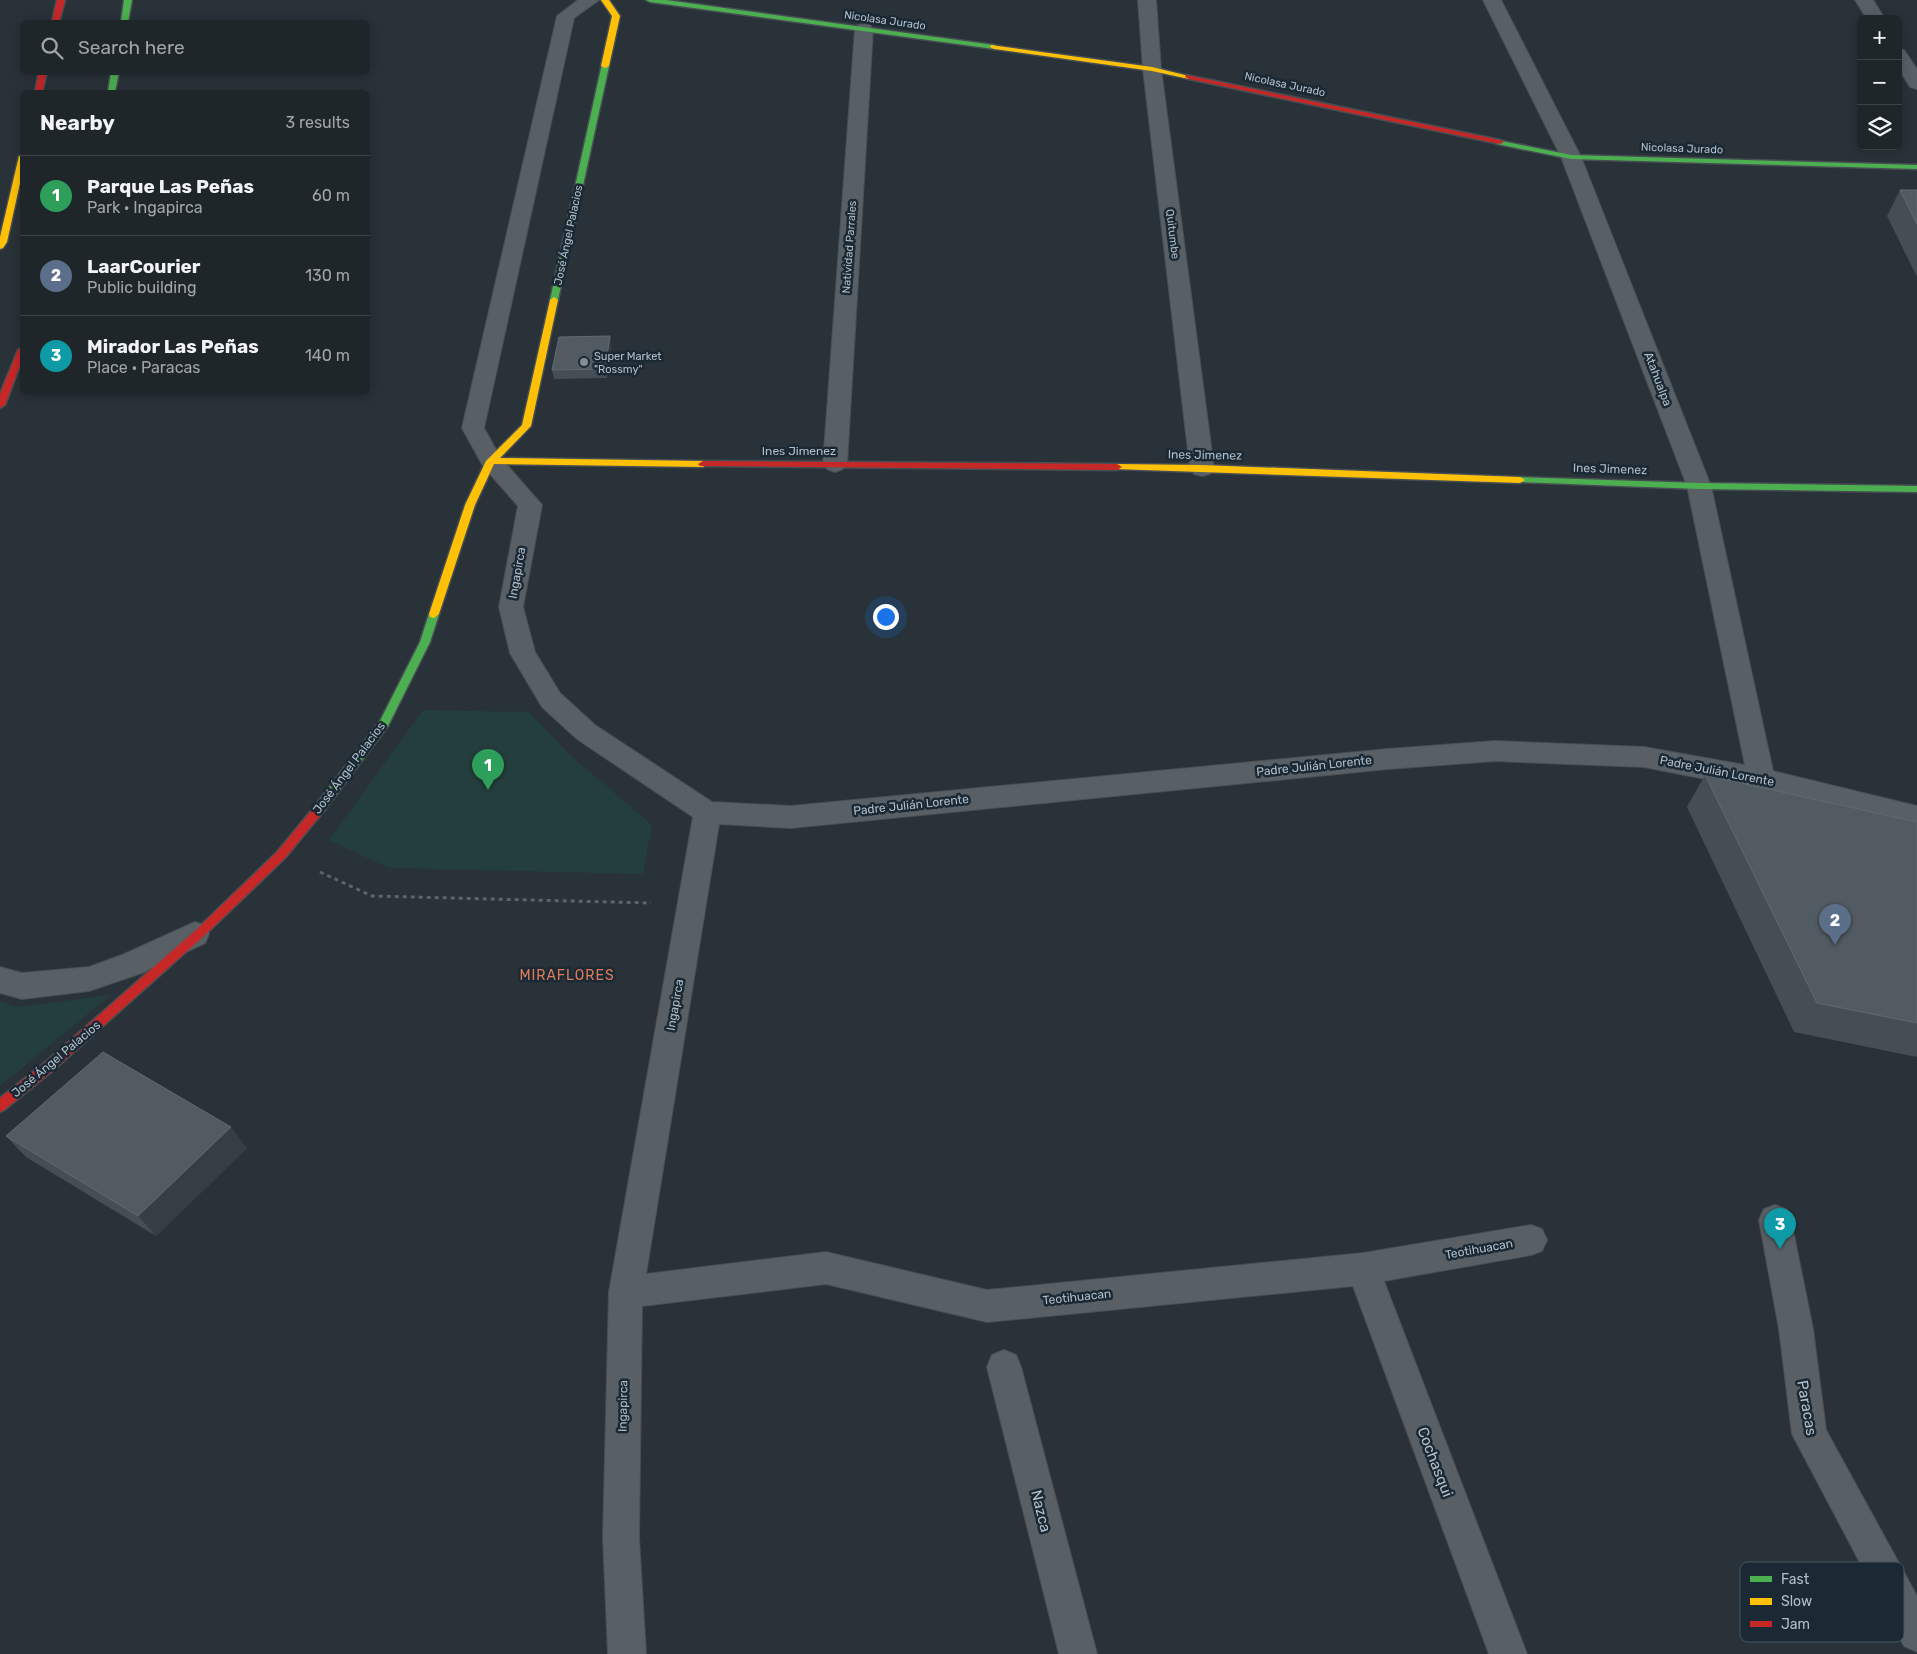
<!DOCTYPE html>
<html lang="en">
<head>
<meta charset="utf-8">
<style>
  body { margin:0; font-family:Rubik,sans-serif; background:#262e32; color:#f1f3f6 }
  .controls { position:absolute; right:15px; top:15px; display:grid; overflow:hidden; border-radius:8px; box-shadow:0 2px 12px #0003 }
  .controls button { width:45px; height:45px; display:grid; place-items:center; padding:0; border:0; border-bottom:1px solid #3c4347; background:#1e262a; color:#f1f3f6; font:25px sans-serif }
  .you { position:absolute; left:885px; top:616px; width:18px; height:18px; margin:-12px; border:4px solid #fff; border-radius:50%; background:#1a73e8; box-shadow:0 0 0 8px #1a73e833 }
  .badge { display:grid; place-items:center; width:32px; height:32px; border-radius:50%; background:#818e97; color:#fff; font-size:16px; font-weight:700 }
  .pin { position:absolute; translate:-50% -41px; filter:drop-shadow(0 1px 2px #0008) }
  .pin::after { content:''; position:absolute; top:26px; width:18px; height:15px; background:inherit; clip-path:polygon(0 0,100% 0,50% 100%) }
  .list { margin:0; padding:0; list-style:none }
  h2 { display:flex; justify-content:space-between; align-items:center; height:65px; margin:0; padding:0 20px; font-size:21px }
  h2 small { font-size:16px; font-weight:400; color:#a1a5a8 }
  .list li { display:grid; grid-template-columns:32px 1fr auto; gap:15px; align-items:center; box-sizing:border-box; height:80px; padding:0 20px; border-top:1px solid #3c4347 }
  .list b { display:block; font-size:19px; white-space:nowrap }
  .list p { margin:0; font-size:16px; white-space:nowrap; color:#a1a5a8 }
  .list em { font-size:16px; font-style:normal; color:#a1a5a8 }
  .icon { flex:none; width:28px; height:28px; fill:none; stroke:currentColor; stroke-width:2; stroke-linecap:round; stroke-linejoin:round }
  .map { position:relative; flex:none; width:1917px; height:1654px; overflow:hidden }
  .search { position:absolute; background:#1e262a; box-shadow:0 2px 12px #0003; left:20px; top:20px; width:350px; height:55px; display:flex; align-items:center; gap:12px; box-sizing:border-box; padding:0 18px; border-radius:8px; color:#a1a5a8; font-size:19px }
  .panel { position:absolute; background:#1e262a; box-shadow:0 2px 12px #0003; left:20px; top:90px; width:350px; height:305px; border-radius:8px }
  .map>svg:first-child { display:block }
  .green { fill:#243e3d }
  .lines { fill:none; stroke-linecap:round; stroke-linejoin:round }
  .street-casing { stroke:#474e53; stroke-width:2 }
  .fast-casing { stroke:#474e53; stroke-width:3 }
  .slow-casing { stroke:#474e53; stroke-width:3 }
  .jam-casing { stroke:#474e53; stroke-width:3 }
  .path { stroke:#5b6468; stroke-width:3; stroke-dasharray:4 4; stroke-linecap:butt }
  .street { fill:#586066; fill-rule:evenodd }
  .fast { fill:#4caf50; fill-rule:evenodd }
  .slow { fill:#ffc107; fill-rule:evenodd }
  .jam { fill:#c62828; fill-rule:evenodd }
  .wall { fill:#454e54 }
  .shaded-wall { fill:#353e43 }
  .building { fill:#515b61; stroke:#606a71 }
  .poi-dot { fill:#818e97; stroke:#1b2934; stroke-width:2 }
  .labels { text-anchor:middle; stroke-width:5; stroke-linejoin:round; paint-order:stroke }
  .far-street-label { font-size:11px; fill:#b1bfca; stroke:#1b2934 }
  .far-poi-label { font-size:11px; fill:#b1bfca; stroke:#1b2934; text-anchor:start }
  .street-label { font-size:12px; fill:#b1bfca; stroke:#1b2934 }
  .neighbourhood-label { font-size:14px; letter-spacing:1px; fill:#de7c59; stroke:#1b2934 }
  .near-street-label { font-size:15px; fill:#b1bfca; stroke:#1b2934 }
  .key { fill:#1b2934; stroke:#485661; stroke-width:1 }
  .key-label { font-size:14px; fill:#b1bfca }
</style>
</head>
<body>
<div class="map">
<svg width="1917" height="1654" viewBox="0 0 1917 1654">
  <rect width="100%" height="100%" fill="#283238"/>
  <g class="green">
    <polygon points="423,710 529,712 570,755 652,825 643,874 389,868 329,840"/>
    <polygon points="111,995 0,1086 0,1001 18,1007"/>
  </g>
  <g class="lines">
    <g class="street-casing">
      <g id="street">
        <polygon points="578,0 599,0 574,18 484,428 500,457 542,505 523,607 535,652 560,693 595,725 712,802 791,806 1388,749 1495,741 1644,747 1745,765 1687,486 1561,157 1483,0 1501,0 1581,157 1711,486 1773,771 1917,806 1917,828 1761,790 1644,767 1495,761 1388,769 791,828 719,824 646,1274 826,1252 987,1290 1363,1253 1531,1225 1542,1229 1547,1240 1542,1251 1531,1255 1384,1281 1527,1654 1489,1654 1353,1286 987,1322 826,1284 642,1306 639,1538 646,1654 608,1654 603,1538 609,1292 693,817 577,739 542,707 510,653 499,607 518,506 483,466 462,428 557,16"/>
        <polygon points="1138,0 1156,0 1161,69 1214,468 1210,474 1202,476 1194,474 1190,468 1143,69"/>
        <polygon points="1855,0 1873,0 1885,19 1867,19"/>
        <polygon points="864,24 870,25 873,29 847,464 843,469 835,472 827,469 823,464 855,29 858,25"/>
        <polygon points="1898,49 1904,50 1917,69 1917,89 1910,87 1898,68"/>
        <polygon points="195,922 205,925 209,934 205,943 142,973 89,991 22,999 0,993 0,967 22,973 89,967 122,955"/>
        <polygon points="1775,1205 1786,1209 1791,1220 1813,1329 1826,1430 1917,1596 1917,1652 1904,1646 1792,1434 1779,1329 1759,1220 1764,1209"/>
        <polygon points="1004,1350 1016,1355 1021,1367 1097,1654 1059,1654 987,1367 992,1355"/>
      </g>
    </g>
    <g class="fast-casing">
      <g id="fast">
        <polygon points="124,0 132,0 128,22 121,22"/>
        <polygon points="646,0 666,0 994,45 998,47 994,49 650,2"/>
        <polygon points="602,64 609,66 558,300 554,303 550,300"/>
        <polygon points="111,72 119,72 115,92 108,92"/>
        <polygon points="1497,140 1571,155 1917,165 1917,169 1571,159 1497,144"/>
        <polygon points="1520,477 1699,483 1917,486 1917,492 1699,489 1517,482 1517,478"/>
        <polygon points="434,610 439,614 430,642 388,726 323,812 315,812 313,809 315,806 380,721 420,642 429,614"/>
      </g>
    </g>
    <g class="slow-casing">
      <g id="slow">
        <polygon points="601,0 609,0 620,16 609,66 605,68 601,66 612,16"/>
        <polygon points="991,45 1152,67 1193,77 1189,79 1152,71 994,49 990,47"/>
        <polygon points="19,156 22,156 22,174 7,242 3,248 0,249 0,237"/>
        <polygon points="554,297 558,300 531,426 500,458 703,461 708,464 703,467 494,464 475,505 439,614 434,618 430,617 429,614 465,505 486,461 522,425 550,300"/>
        <polygon points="1117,464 1202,465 1520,477 1525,480 1520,483 1114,469 1114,465"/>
      </g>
    </g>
    <g class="jam-casing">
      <g id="jam">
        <polygon points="57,0 65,0 59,22 52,22"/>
        <polygon points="39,72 47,72 42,92 35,92"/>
        <polygon points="1186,75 1500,140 1504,142 1500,144 1189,79 1185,77"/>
        <polygon points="22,347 22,360 5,405 0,408 0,394 18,350"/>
        <polygon points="703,461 1117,464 1122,467 1117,470 700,466 698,464"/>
        <polygon points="319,805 323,806 325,809 323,812 285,858 205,935 56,1068 4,1110 0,1112 0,1098 48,1060 197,929 277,852 315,806"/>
      </g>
    </g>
    <polyline class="path" points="320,872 372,896 651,903"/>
    <use href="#street" class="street"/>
    <use href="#fast" class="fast"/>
    <use href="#slow" class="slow"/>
    <use href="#jam" class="jam"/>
  </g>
  <g class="wall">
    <polygon points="1900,190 1917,190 1917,277 1887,216"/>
    <polygon points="610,336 611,345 607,378 554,379 552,370"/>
    <polygon points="1705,775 1917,822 1917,1057 1794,1032 1687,807"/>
    <polygon points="6,1136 247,1148 156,1236 26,1157"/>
  </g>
  <g class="shaded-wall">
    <polygon points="610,336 611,345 607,378 605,369"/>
    <polygon points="231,1127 247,1148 156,1236 138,1216"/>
  </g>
  <g class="building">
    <polygon points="1900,190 1917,190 1917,224"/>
    <polygon points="610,336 605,369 552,370 559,337"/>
    <polygon points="1705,775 1917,822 1917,1023 1817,1003"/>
    <polygon points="103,1052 231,1127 138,1216 6,1136"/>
  </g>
  <circle class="poi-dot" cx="584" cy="362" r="5"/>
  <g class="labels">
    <g class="far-street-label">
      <text transform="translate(885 20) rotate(8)" y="4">Nicolasa Jurado</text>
      <text transform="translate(1285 84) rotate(12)" y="4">Nicolasa Jurado</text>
      <text transform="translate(1682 148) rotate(2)" y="4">Nicolasa Jurado</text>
      <text transform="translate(1173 234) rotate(83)" y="4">Quitumbe</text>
      <text transform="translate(568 235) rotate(-78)" y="4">José Ángel Palacios</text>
      <text transform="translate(849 247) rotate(-86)" y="4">Natividad Parrales</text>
    </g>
    <g class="far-poi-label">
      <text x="594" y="360">Super Market<tspan x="594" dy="13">"Rossmy"</tspan></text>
    </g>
    <g class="street-label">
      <text transform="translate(1658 379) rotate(69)" y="4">Atahualpa</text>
      <text x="799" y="455">Ines Jimenez</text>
      <text transform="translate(1205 455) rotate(1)" y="4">Ines Jimenez</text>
      <text transform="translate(1610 469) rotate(2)" y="4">Ines Jimenez</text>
      <text transform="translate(517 573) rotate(-80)" y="4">Ingapirca</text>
      <text transform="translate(1314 766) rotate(-6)" y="4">Padre Julián Lorente</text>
      <text transform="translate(349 768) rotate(-53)" y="4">José Ángel Palacios</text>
      <text transform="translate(1717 771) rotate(11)" y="4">Padre Julián Lorente</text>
      <text transform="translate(911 805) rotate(-6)" y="4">Padre Julián Lorente</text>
      <text transform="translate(675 1005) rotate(-80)" y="4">Ingapirca</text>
      <text transform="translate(56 1059) rotate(-40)" y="4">José Ángel Palacios</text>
      <text transform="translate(1479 1249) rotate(-10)" y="4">Teotihuacan</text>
      <text transform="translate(1077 1297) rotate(-6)" y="4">Teotihuacan</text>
      <text transform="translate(623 1406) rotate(-89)" y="4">Ingapirca</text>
    </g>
    <g class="neighbourhood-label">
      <text x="567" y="980">MIRAFLORES</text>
    </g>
    <g class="near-street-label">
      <text transform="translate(1807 1408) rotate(80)" y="5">Paracas</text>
      <text transform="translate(1435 1462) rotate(69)" y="5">Cochasqui</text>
      <text transform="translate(1041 1511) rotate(76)" y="5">Nazca</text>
    </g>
  </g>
  <rect x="1740" y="1562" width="164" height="80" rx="8" class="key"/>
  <rect x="1750" y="1576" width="22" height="6" fill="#4caf50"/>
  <rect x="1750" y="1598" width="22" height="7" fill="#ffc107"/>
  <rect x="1750" y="1621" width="22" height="6" fill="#c62828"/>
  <g class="key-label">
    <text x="1781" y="1584">Fast</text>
    <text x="1781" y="1606">Slow</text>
    <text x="1781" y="1629">Jam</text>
  </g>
</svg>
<div class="controls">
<button>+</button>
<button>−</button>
<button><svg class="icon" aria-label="layers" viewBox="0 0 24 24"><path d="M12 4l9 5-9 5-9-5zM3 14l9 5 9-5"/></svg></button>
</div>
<div class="you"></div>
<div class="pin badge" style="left:488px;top:790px;background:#2e9e5b">1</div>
<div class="pin badge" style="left:1835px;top:945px;background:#5c6f8a">2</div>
<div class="pin badge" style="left:1780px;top:1249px;background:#0f9aa8">3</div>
<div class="search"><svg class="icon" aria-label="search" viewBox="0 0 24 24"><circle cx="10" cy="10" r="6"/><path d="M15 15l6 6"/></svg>Search here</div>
<section class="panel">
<h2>Nearby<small>3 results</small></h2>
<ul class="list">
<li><span class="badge" style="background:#2e9e5b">1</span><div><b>Parque Las Peñas</b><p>Park · Ingapirca</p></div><em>60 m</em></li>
<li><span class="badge" style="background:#5c6f8a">2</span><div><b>LaarCourier</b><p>Public building</p></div><em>130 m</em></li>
<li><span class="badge" style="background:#0f9aa8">3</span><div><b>Mirador Las Peñas</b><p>Place · Paracas</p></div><em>140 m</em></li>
</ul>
</section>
</div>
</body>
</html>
